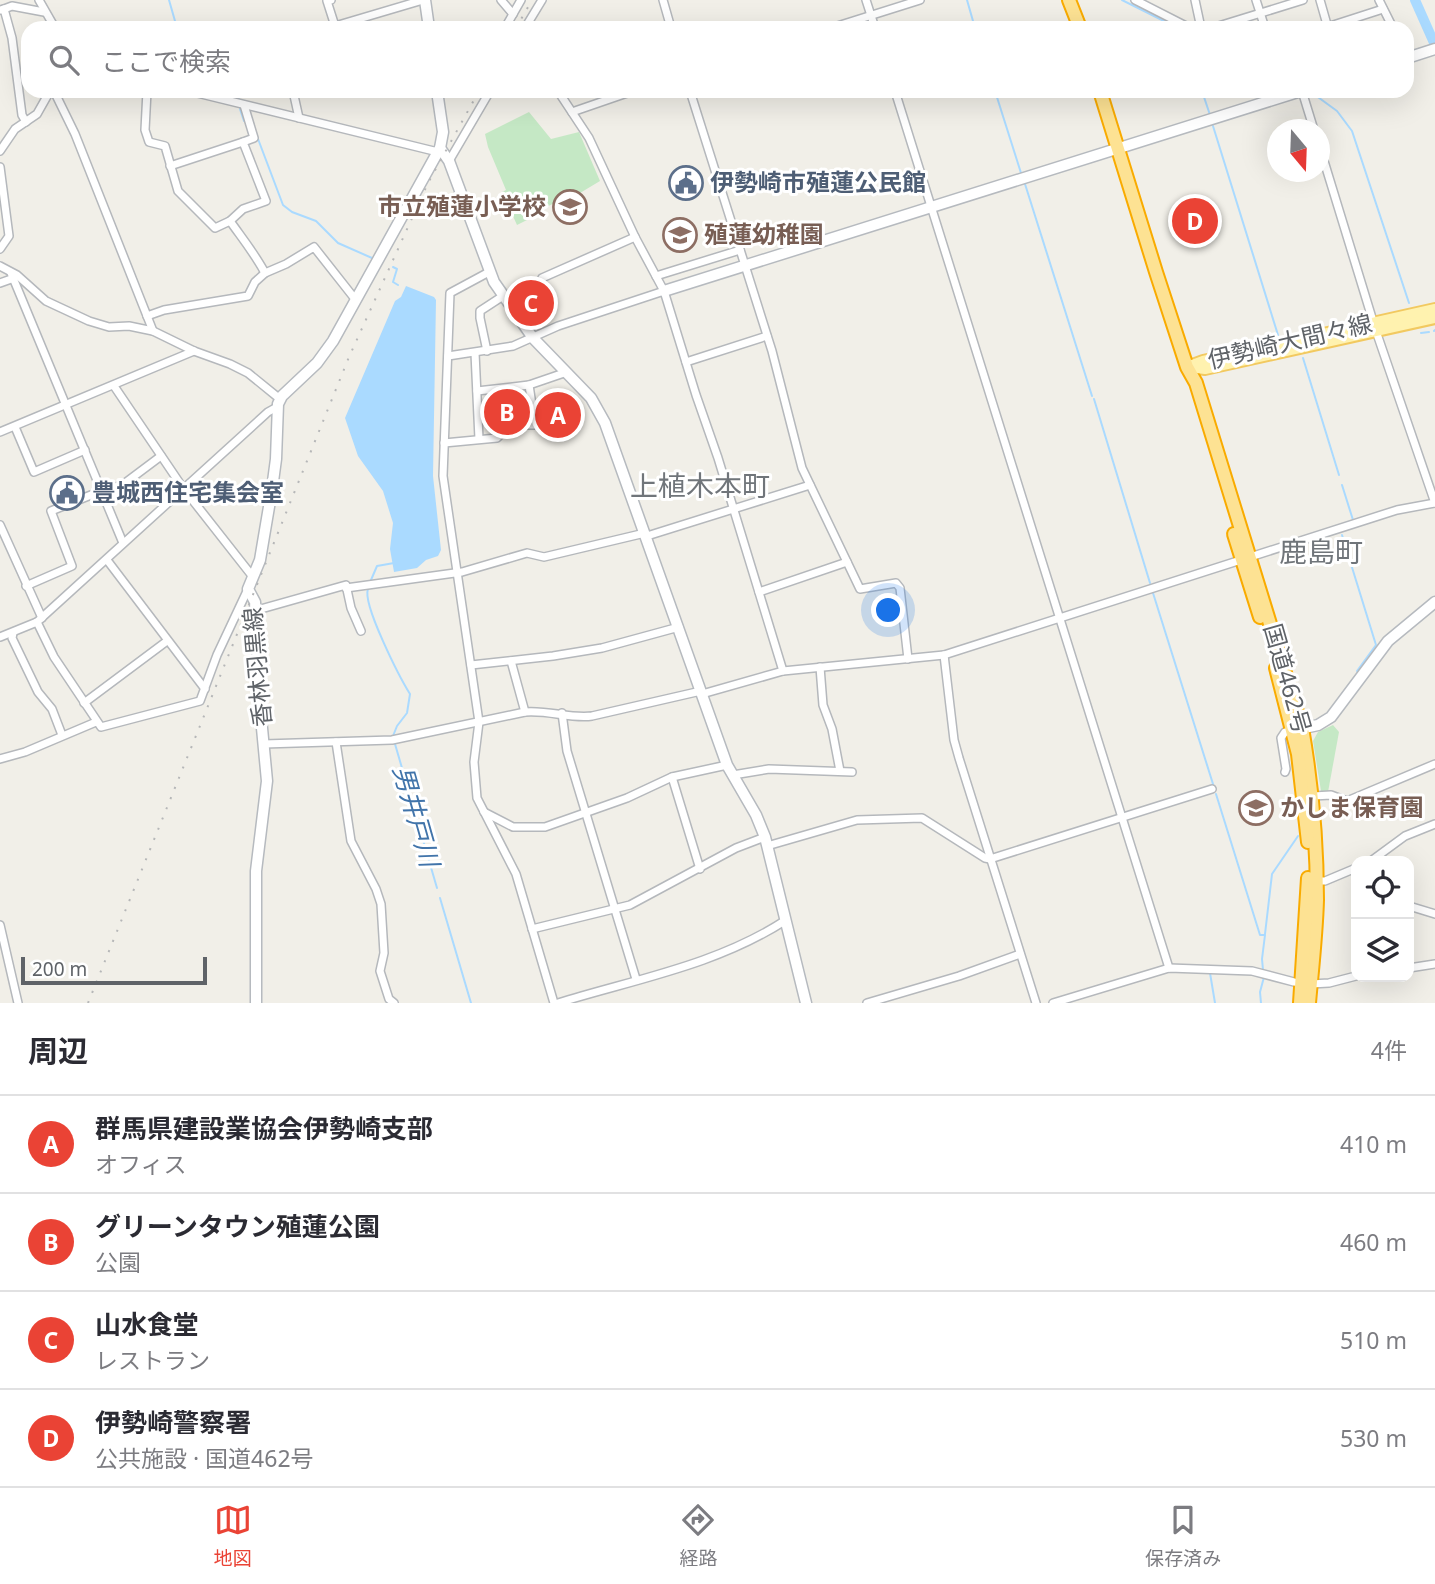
<!DOCTYPE html>
<html lang="ja">
<head>
<meta charset="utf-8">
<style>
  body { margin:0; font-family:"Noto Sans","Noto Sans JP",sans-serif; background:#f2f2f3; color:#2b2b33 }
  .controls { position:absolute; right:21px; bottom:21px; display:grid; overflow:hidden; border-radius:14px; box-shadow:0 7px 28px #0002 }
  .controls button { width:63px; height:63px; display:grid; place-items:center; padding:0; border:0; border-bottom:2px solid #e1e1e2; background:#fff; color:#2b2b33; font:35px sans-serif }
  .compass { position:absolute; left:1267px; top:119px; width:63px; height:63px; border-radius:50%; background:#fff; box-shadow:0 7px 28px #0002; rotate:161deg }
  .scale { position:absolute; left:21px; bottom:18px; width:186px; box-sizing:border-box; padding-left:7px; border:4px solid #5f6368; border-top:0; font-size:19px; line-height:24px; white-space:nowrap; color:#5f6368; -webkit-text-stroke:5px #fff; paint-order:stroke }
  .you { position:absolute; left:889px; top:611px; width:24px; height:24px; margin:-18px; border:5px solid #fff; border-radius:50%; background:#1a73e8; box-shadow:0 0 0 10px #1a73e833 }
  .badge { display:grid; place-items:center; width:46px; height:46px; border-radius:50%; background:#ea4335; color:#fff; font-size:23px; font-weight:700 }
  .pin { position:absolute; translate:-50% -50%; border:4px solid #fff; box-shadow:0 2px 7px #0006 }
  .list { margin:0; padding:0; list-style:none }
  h2 { display:flex; justify-content:space-between; align-items:center; height:91px; margin:0; padding:0 28px; font-size:30px }
  h2 small { font-size:23px; font-weight:400; color:#7c7c81 }
  .list li { display:grid; grid-template-columns:46px 1fr auto; gap:21px; align-items:center; box-sizing:border-box; height:98px; padding:0 28px; border-top:2px solid #e1e1e2 }
  .list b { display:block; font-size:26px; white-space:nowrap }
  .list p { margin:0; font-size:23px; white-space:nowrap; color:#7c7c81 }
  .list em { font-size:23px; font-style:normal; color:#7c7c81 }
  .icon { flex:none; width:38px; height:38px; fill:none; stroke:currentColor; stroke-width:2; stroke-linecap:round; stroke-linejoin:round }
  .map { position:relative; flex:none; width:1435px; height:1003px; overflow:hidden }
  .search { position:absolute; background:#fff; box-shadow:0 7px 28px #0002; left:21px; right:21px; top:21px; height:77px; display:flex; align-items:center; gap:18px; box-sizing:border-box; padding:0 24px; border-radius:21px; color:#7c7c81; font-size:26px }
  .sheet { height:483px; background:#fff }
  nav { display:flex; justify-content:space-around; align-items:center; box-sizing:border-box; height:98px; border-top:2px solid #e1e1e2; background:#fff; font-size:19px; color:#7c7c81 }
  nav a { display:grid; justify-items:center; gap:4px }
  nav .on { color:#ea4335 }
  .map>svg:first-child { display:block }
  .green { fill:#c5e8c5 }
  .water { fill:#aadaff }
  .lines { fill:none; stroke-linecap:round; stroke-linejoin:round }
  .stream { stroke:#aadaff; stroke-width:2 }
  .river { stroke:#aadaff; stroke-width:10 }
  .street-casing { stroke:#b5b8bc; stroke-width:10 }
  .secondary-casing { stroke:#b6babf; stroke-width:13 }
  .primary-casing { stroke:#f2c960; stroke-width:14 }
  .highway-casing { stroke:#f9ab00; stroke-width:16 }
  .street { stroke:#fff; stroke-width:7 }
  .secondary { stroke:#fff; stroke-width:10 }
  .primary { stroke:#fff2af; stroke-width:10 }
  .highway { stroke:#fde293; stroke-width:12 }
  .rail { stroke:#b6b7b8; stroke-width:2; stroke-dasharray:2 9; stroke-linecap:butt }
  .labels { text-anchor:middle; stroke-width:6; stroke-linejoin:round; paint-order:stroke }
  .service-label { font-size:24px; font-weight:bold; fill:#4e5e75; stroke:#fff; text-anchor:start }
  .education-label { font-size:24px; font-weight:bold; fill:#785e54; stroke:#fff; text-anchor:start }
  .street-label { font-size:24px; fill:#5f6368; stroke:#fff }
  .water-label { font-size:26px; font-style:italic; fill:#4174aa; stroke:#fff }
  .quarter-label { font-size:28px; fill:#70757a; stroke:#fff }
</style>
</head>
<body>
<div class="map">
<svg width="1435" height="1003" viewBox="0 0 1435 1003">
  <rect width="100%" height="100%" fill="#f1efe8"/>
  <g class="green">
    <polygon points="529,112 551,139 579,132 600,181 575,196 571,195 534,213 533,217 517,225 502,192 506,190 488,147 485,134"/>
    <polygon points="497,404 517,405 518,420 498,420"/>
    <polygon points="1333,725 1339,732 1328,792 1321,791 1313,741 1318,732"/>
  </g>
  <polygon class="water" points="406,286 434,297 436,300 433,476 441,550 438,556 426,560 417,568 394,572 390,549 393,523 383,491 358,456 345,418 395,301 401,297"/>
  <g class="lines">
    <g class="stream">
      <polyline points="169,0 177,28"/>
      <polyline points="967,0 975,28"/>
      <polyline points="1122,0 1178,28"/>
      <polyline points="237,91 239,98"/>
      <polyline points="995,91 1021,173"/>
      <polyline points="1202,91 1210,115"/>
      <polyline points="1311,92 1337,111 1352,131 1409,303"/>
      <polyline points="240,109 244,121"/>
      <polyline points="1213,126 1278,335"/>
      <polyline points="255,131 283,205 292,212 316,221 338,243 372,258"/>
      <polyline points="1025,184 1092,396"/>
      <polyline points="393,267 397,269 393,282 398,285"/>
      <polyline points="1434,331 1435,330"/>
      <polyline points="1421,333 1429,332"/>
      <polyline points="1303,358 1339,475"/>
      <polyline points="1094,399 1150,583"/>
      <polyline points="1342,485 1353,520"/>
      <polyline points="1342,535 1376,645 1357,671"/>
      <polyline points="371,580 377,566 394,563"/>
      <path d="M368 589C362 604 400 678 410 694L407 713 397 726 393 736"/>
      <polyline points="1153,593 1213,784"/>
      <polyline points="395,744 437,888"/>
      <polyline points="1216,794 1260,935 1265,935 1262,959 1263,970"/>
      <polyline points="440,898 471,1003"/>
      <polyline points="1265,934 1272,874 1298,836"/>
      <polyline points="1210,973 1215,1003"/>
      <polyline points="1261,1003 1260,992 1264,977"/>
    </g>
    <polyline class="river" points="1415,0 1435,45"/>
    <g class="street-casing">
      <g id="street">
        <polyline points="39,0 55,28"/>
        <polyline points="501,0 513,14"/>
        <polyline points="663,0 671,28"/>
        <polyline points="866,0 875,28"/>
        <polyline points="1135,0 1190,28"/>
        <polyline points="1195,0 1201,28"/>
        <polyline points="1256,0 1265,28"/>
        <polyline points="1320,0 1328,28"/>
        <polyline points="1379,0 1393,28"/>
        <polyline points="4,9 12,6 44,12"/>
        <polyline points="0,10 4,9 12,38 22,115 26,122"/>
        <polyline points="335,26 423,0"/>
        <polyline points="327,28 335,26 327,1 331,0"/>
        <polyline points="505,28 521,0"/>
        <polyline points="525,28 542,0"/>
        <polyline points="831,28 920,0"/>
        <polyline points="1212,28 1303,0"/>
        <polyline points="1324,28 1383,9"/>
        <polyline points="54,91 75,134 153,331"/>
        <polyline points="147,91 145,130 149,142 165,146 178,191 215,228 230,221 243,209 266,201 243,142 254,138 244,105"/>
        <polyline points="189,91 438,152"/>
        <polyline points="293,91 299,118"/>
        <polyline points="558,91 589,138 635,237 664,291 696,395 718,458 783,671"/>
        <polyline points="690,91 772,351 802,468 860,589 896,583 900,588 908,659"/>
        <polyline points="895,91 1169,968"/>
        <polyline points="1302,91 1314,130"/>
        <polyline points="572,112 633,91"/>
        <polyline points="1320,148 1376,331 1435,503"/>
        <polyline points="0,151 15,129 37,114 50,91"/>
        <polyline points="449,161 490,91"/>
        <polyline points="170,166 243,142"/>
        <polyline points="0,167 9,236 0,249"/>
        <path d="M230 221C242 238 255 254 265 273"/>
        <polyline points="0,266 17,275 46,301 89,321 109,327 129,326 153,331 194,351 230,364 248,373 280,399"/>
        <polyline points="489,272 450,293 443,476 479,722 474,762 477,798 516,874 554,1003"/>
        <polyline points="11,273 123,543"/>
        <polyline points="656,276 740,250"/>
        <polyline points="542,278 635,237"/>
        <polyline points="0,283 14,278"/>
        <polyline points="147,316 164,310 248,296 255,282 265,273 286,264 314,247 355,299"/>
        <polyline points="487,351 480,318 480,311 503,296"/>
        <polyline points="475,353 479,439"/>
        <polyline points="448,356 513,346 558,326 664,291"/>
        <polyline points="686,362 767,336"/>
        <polyline points="114,386 183,488 253,577"/>
        <polyline points="477,391 529,385 567,372"/>
        <polyline points="15,427 34,472 85,450"/>
        <polyline points="0,432 194,351"/>
        <polyline points="444,443 497,438 500,435 501,425 535,425 529,385"/>
        <polyline points="102,493 125,483 161,456"/>
        <polyline points="0,525 42,618"/>
        <polyline points="647,536 810,485"/>
        <polyline points="107,560 205,689"/>
        <polyline points="26,586 72,566 51,511 101,491"/>
        <polyline points="346,588 462,572 527,553 544,557 645,533"/>
        <polyline points="759,592 847,562"/>
        <polyline points="254,611 346,585 351,608 361,631"/>
        <polyline points="37,622 54,657 101,727 200,701 217,655 248,589"/>
        <polyline points="13,633 12,638 38,692 52,709 62,735"/>
        <polyline points="0,637 37,622 268,412 277,407"/>
        <polyline points="944,655 954,740 959,758 1036,1003"/>
        <polyline points="511,661 525,712"/>
        <polyline points="471,665 553,656 602,648 679,627"/>
        <polyline points="820,667 823,705 832,729 840,771"/>
        <polyline points="702,694 783,671 944,655 1397,510 1435,503"/>
        <polyline points="84,703 167,641"/>
        <polyline points="562,713 567,751 636,979"/>
        <polyline points="336,742 351,841 376,889 381,904 384,953 380,971 389,999 394,1003"/>
        <path d="M264 744 392 740 525 712C549 710 571 719 592 716L701 691"/>
        <polyline points="0,759 25,752 96,722"/>
        <polyline points="1285,772 1286,769 1281,738 1285,732 1292,730"/>
        <polyline points="733,775 769,769 852,772"/>
        <polyline points="672,777 700,869"/>
        <polyline points="1313,796 1331,795 1347,801 1435,764"/>
        <polyline points="484,812 513,827 545,827 627,798 672,777 727,765"/>
        <polyline points="767,846 857,820 922,818 985,858 990,859 1212,789"/>
        <polyline points="1371,861 1405,836 1435,824"/>
        <polyline points="1316,881 1325,881 1356,868"/>
        <polyline points="1409,906 1435,914"/>
        <polyline points="0,925 18,1003"/>
        <polyline points="532,929 630,905 736,848 765,837"/>
        <polyline points="1409,968 1435,964"/>
        <path d="M558 1003C636 979 717 965 786 920"/>
        <polyline points="867,1003 959,976 1020,954"/>
        <polyline points="1053,1003 1169,968 1252,971 1294,982 1311,984 1329,983 1356,976"/>
      </g>
    </g>
    <g class="secondary-casing">
      <g id="secondary">
        <polyline points="425,0 429,28"/>
        <polyline points="1407,58 1435,49"/>
        <polyline points="440,148 449,161 494,282 533,338 591,398 605,423 727,765 756,815 765,837 806,1003"/>
        <polyline points="664,291 1301,91"/>
        <polyline points="1295,730 1318,725 1331,717 1388,641 1435,602"/>
        <polyline points="256,1003 256,871 267,781 260,707 255,602 248,589 260,560 272,489 276,459 278,404 282,396 317,363 333,341 440,148 443,132 437,91"/>
      </g>
    </g>
    <g class="primary-casing">
      <g id="primary">
        <polyline points="1187,367 1203,361 1435,309"/>
        <polyline points="1190,367 1205,369 1435,318"/>
      </g>
    </g>
    <g class="highway-casing">
      <g id="highway">
        <polyline points="1069,0 1080,28"/>
        <path d="M1100 91 1156 272 1187 367 1196 383 1302 728C1312 785 1317 842 1317 900 1316 935 1312 969 1309 1003"/>
        <polyline points="1234,534 1260,617"/>
        <polyline points="1276,668 1298,754 1308,842"/>
        <polyline points="1300,1003 1308,878"/>
      </g>
    </g>
    <use href="#street" class="street"/>
    <use href="#secondary" class="secondary"/>
    <use href="#primary" class="primary"/>
    <use href="#highway" class="highway"/>
    <g class="rail">
      <polyline points="516,28 532,0"/>
      <polyline points="88,1003 349,357 428,183 479,91"/>
    </g>
  </g>
  <defs>
    <g id="civic-ring" transform="scale(1.75)"><circle r="9.5" fill="#fff" stroke="#5c6f8a" stroke-width="1.5"/><path d="M-.6-6.5H3V-4.5H.6V-3L4-1V1h2V6H-6V1h2V-1L-.6-3ZM-1.2 2.5V6h2.4V2.5Z" fill="#5c6f8a"/></g>
    <g id="school-ring" transform="scale(1.75)"><circle r="9.5" fill="#fff" stroke="#8d6e63" stroke-width="1.5"/><path d="M0-5L7-2L0 1L-7-2ZM-4 1L0 2.5L4 1V4Q0 6-4 4Z" fill="#8d6e63"/></g>
  </defs>
  <g fill-rule="evenodd">
    <use href="#civic-ring" x="686" y="183"/>
    <use href="#school-ring" x="570" y="207"/>
    <use href="#school-ring" x="680" y="235"/>
    <use href="#civic-ring" x="67" y="493"/>
    <use href="#school-ring" x="1256" y="808"/>
  </g>
  <g class="labels">
    <g class="service-label">
      <text x="710" y="191">伊勢崎市殖蓮公民館</text>
      <text x="92" y="501">豊城西住宅集会室</text>
    </g>
    <g class="education-label">
      <text x="546" y="215" text-anchor="end">市立殖蓮小学校</text>
      <text x="704" y="243">殖蓮幼稚園</text>
      <text x="1280" y="816">かしま保育園</text>
    </g>
    <g class="street-label">
      <text transform="translate(1290 342) rotate(-13)" y="8">伊勢崎大間々線</text>
      <text transform="translate(258 667) rotate(-95)" y="8">香林羽黒線</text>
      <text transform="translate(1287 679) rotate(74)" y="8">国道462号</text>
    </g>
    <g class="water-label">
      <text transform="translate(416 816) rotate(74)" y="9">男井戸川</text>
    </g>
    <g class="quarter-label">
      <text x="700" y="496">上植木本町</text>
      <text x="1321" y="562">鹿島町</text>
    </g>
  </g>
</svg>
<div class="controls">
<button><svg class="icon" aria-label="locate" viewBox="0 0 24 24"><circle cx="12" cy="12" r="6"/><path d="M12 2v4M12 18v4M2 12h4M18 12h4"/></svg></button>
<button><svg class="icon" aria-label="layers" viewBox="0 0 24 24"><path d="M12 4l9 5-9 5-9-5zM3 14l9 5 9-5"/></svg></button>
</div>
<svg class="compass" viewBox="-18 -18 36 36"><path d="M0-13l5 13h-10z" fill="#e53935"/><path d="M0 13l5-13h-10z" fill="#7c7c81"/></svg>
<div class="scale">200 m</div>
<div class="you"></div>
<div class="pin badge" style="left:558px;top:415px">A</div>
<div class="pin badge" style="left:507px;top:412px">B</div>
<div class="pin badge" style="left:531px;top:303px">C</div>
<div class="pin badge" style="left:1195px;top:221px">D</div>
<div class="search"><svg class="icon" aria-label="search" viewBox="0 0 24 24"><circle cx="10" cy="10" r="6"/><path d="M15 15l6 6"/></svg>ここで検索</div>
</div>
<section class="sheet">
<h2>周辺<small>4件</small></h2>
<ul class="list">
<li><span class="badge">A</span><div><b>群馬県建設業協会伊勢崎支部</b><p>オフィス</p></div><em>410 m</em></li>
<li><span class="badge">B</span><div><b>グリーンタウン殖蓮公園</b><p>公園</p></div><em>460 m</em></li>
<li><span class="badge">C</span><div><b>山水食堂</b><p>レストラン</p></div><em>510 m</em></li>
<li><span class="badge">D</span><div><b>伊勢崎警察署</b><p>公共施設 · 国道462号</p></div><em>530 m</em></li>
</ul>
</section>
<nav>
<a class="on"><svg class="icon" aria-label="map" viewBox="0 0 24 24"><path d="M3 6l6-2 6 2 6-2v14l-6 2-6-2-6 2zM9 4v14M15 6v14"/></svg>地図</a>
<a><svg class="icon" aria-label="directions" viewBox="0 0 24 24"><path d="M12 3l9 9-9 9-9-9zM9 14v-3h6M13 9l2 2-2 2"/></svg>経路</a>
<a><svg class="icon" aria-label="saved" viewBox="0 0 24 24"><path d="M7 4h10v16l-5-4-5 4z"/></svg>保存済み</a>
</nav>
</body>
</html>
